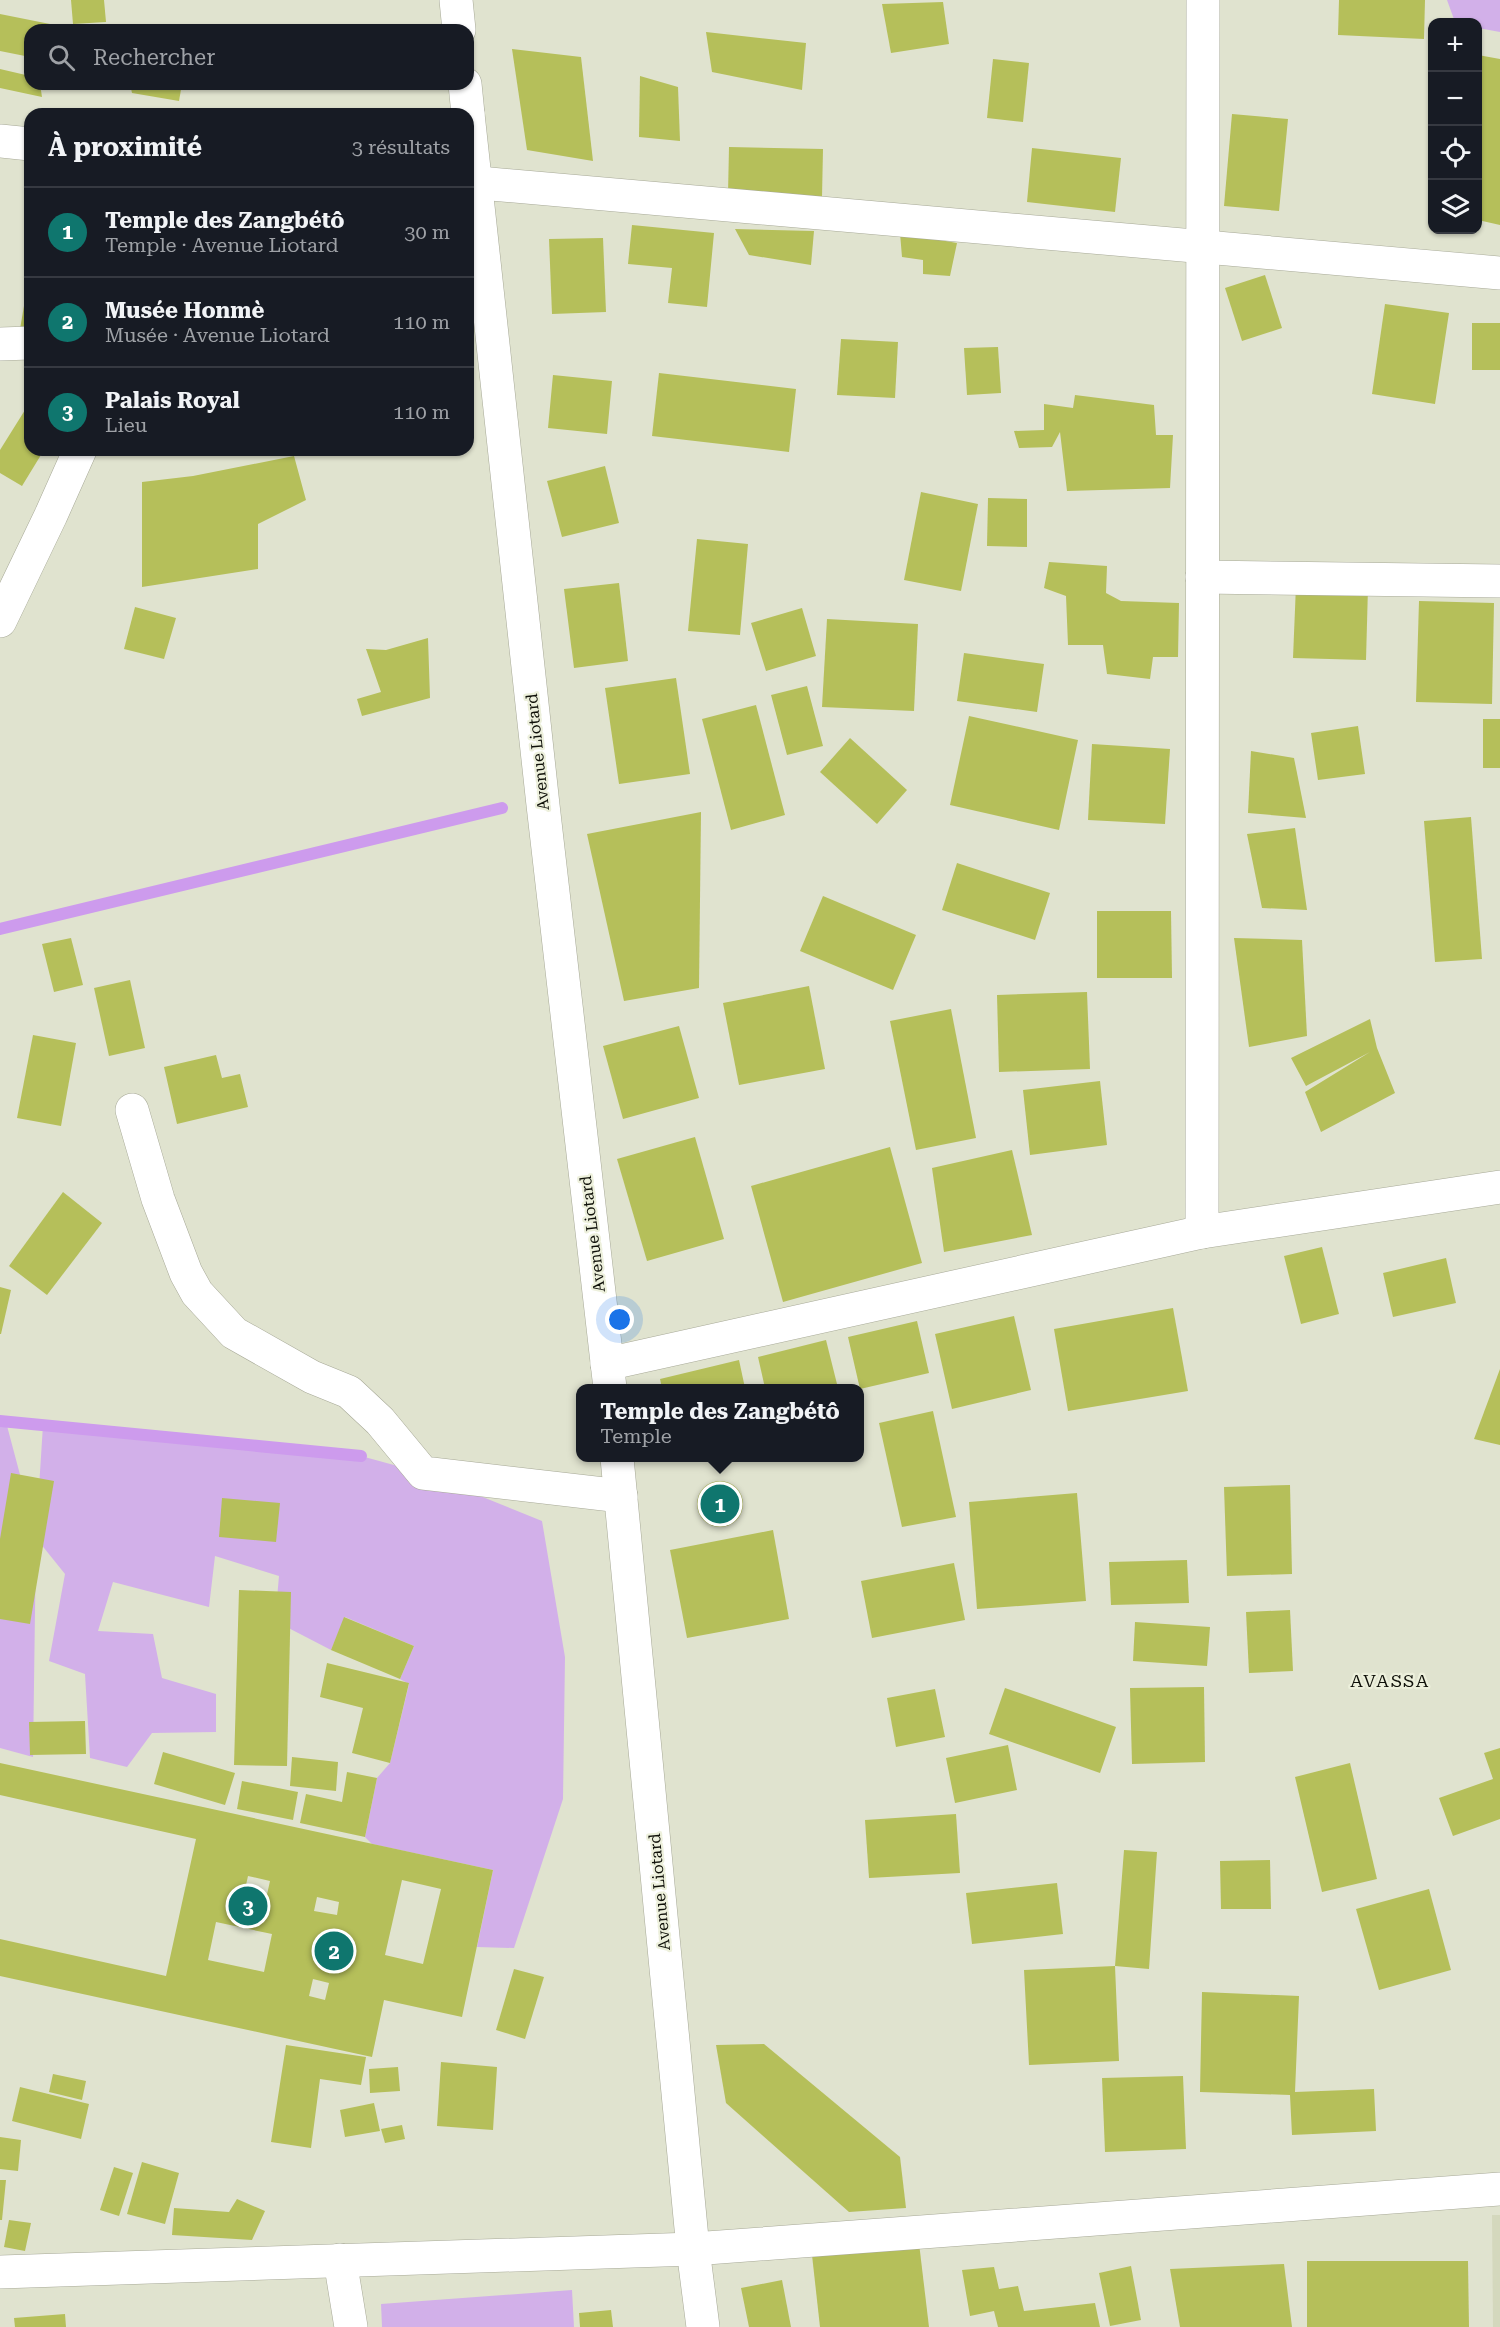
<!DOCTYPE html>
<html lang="fr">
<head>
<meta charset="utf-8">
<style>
  body { margin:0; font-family:"Roboto Serif",serif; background:#20242c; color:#f1f3f6 }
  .controls { position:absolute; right:18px; top:18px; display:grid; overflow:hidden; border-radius:12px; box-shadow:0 2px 4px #0004 }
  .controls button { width:54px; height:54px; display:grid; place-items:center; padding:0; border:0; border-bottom:2px solid #363941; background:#171b24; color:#f1f3f6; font:30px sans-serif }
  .you { position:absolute; left:620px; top:1320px; width:21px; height:21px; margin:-15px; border:4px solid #fff; border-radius:50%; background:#1a73e8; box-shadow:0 0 0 9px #1a73e833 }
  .badge { display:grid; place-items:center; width:39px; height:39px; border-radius:50%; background:#0f766e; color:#fff; font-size:20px; font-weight:700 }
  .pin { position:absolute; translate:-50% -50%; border:3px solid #fff; box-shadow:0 2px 6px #0006 }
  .popup { position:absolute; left:576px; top:1384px; width:288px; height:78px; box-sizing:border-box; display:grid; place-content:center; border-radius:12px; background:#171b24; filter:drop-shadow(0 2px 4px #0005); font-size:20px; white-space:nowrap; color:#9ea1a6 }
  .popup b { font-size:22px; color:#f1f3f6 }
  .popup::after { content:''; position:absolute; left:50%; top:100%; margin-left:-12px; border:12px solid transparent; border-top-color:#171b24 }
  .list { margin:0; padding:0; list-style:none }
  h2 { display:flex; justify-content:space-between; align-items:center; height:78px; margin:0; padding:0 24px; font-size:26px }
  h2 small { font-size:20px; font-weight:400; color:#9ea1a6 }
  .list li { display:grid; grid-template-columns:39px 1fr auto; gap:18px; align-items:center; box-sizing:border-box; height:90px; padding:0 24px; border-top:2px solid #363941 }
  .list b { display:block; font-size:22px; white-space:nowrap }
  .list p { margin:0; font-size:20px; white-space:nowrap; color:#9ea1a6 }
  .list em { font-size:20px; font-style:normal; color:#9ea1a6 }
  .icon { flex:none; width:33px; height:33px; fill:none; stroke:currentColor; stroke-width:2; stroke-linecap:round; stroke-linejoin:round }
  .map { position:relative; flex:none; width:1500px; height:2327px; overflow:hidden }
  .search { position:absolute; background:#171b24; box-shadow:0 2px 4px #0004; left:24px; top:24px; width:450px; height:66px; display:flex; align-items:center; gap:15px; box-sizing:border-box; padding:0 21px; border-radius:18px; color:#9ea1a6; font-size:22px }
  .panel { position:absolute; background:#171b24; box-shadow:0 2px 4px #0004; left:24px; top:108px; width:450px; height:348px; border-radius:18px }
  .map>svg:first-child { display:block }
  .built { fill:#d4d8bd }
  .green { fill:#d2b0e9 }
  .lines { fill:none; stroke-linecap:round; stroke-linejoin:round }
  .stream { stroke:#cd9bed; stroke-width:12 }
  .building { fill:#b5bf5a; fill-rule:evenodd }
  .minor-casing { stroke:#a7a997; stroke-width:34 }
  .minor { stroke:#fff; stroke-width:33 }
  .labels { text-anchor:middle; stroke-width:4.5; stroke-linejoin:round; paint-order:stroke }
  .street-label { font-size:16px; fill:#0f1009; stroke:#edf0dc }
  .neighbourhood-label { font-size:18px; letter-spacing:1.5px; fill:#0f1009; stroke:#edf0dc }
</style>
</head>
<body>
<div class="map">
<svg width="1500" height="2327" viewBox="0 0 1500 2327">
  <rect width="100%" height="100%" fill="#e0e3cf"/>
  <polygon class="built" points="1492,2215 1500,2215 1500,2327 1493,2327"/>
  <g class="green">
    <polygon points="1447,0 1500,0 1500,32 1478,28 1478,22 1455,22"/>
    <polygon points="0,1421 6,1422 36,1535 43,1425 361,1456 423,1473 542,1521 565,1657 563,1799 514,1948 477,1947 493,1870 372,1844 365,1837 377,1778 390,1763 409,1684 400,1679 414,1646 345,1617 331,1650 275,1621 279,1576 215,1556 209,1607 113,1582 98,1631 153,1634 162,1678 216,1694 216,1732 152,1733 127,1767 90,1758 85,1674 49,1661 65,1574 36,1538 33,1757 0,1748"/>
    <polygon points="572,2290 574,2327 382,2327 381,2304"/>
  </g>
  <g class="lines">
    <g class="stream">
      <polyline points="0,929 502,808"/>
      <polyline points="0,1421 361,1456"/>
    </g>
  </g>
  <g class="building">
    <polygon points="71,0 104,0 106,22 73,24"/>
    <polygon points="1339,0 1425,0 1424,39 1338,35"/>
    <polygon points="943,2 949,44 891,53 882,4"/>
    <polygon points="0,14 65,27 64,30 30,30 30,57 0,51"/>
    <polygon points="706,32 806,43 802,90 712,72"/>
    <polygon points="512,49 581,57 593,161 527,150"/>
    <polygon points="1478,55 1500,59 1500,225 1478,220"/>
    <polygon points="993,59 1029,63 1023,122 987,118"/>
    <polygon points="0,69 30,76 30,84 40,84 42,97 0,88"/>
    <polygon points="640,76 678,87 680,141 639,137"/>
    <polygon points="130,84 182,84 179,101 132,93"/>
    <polygon points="1232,114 1288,119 1279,211 1224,206"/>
    <polygon points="729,147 823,149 822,197 728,194"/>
    <polygon points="1032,148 1121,158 1115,212 1027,202"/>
    <polygon points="632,225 714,233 707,307 668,303 672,268 628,264"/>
    <polygon points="735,229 814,231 811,265 749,255"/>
    <polygon points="900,233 957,243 950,276 923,274 923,260 902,257"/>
    <polygon points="603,238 606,312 552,314 549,239"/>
    <polygon points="1265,275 1282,328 1242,341 1225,288"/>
    <polygon points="29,277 30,328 20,329"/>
    <polygon points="1385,304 1449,313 1435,404 1372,394"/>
    <rect x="1472" y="323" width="28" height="47"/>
    <polygon points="841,339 898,342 895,398 837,395"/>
    <polygon points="998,347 1001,393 967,395 964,348"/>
    <polygon points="659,373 796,389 789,452 652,436"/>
    <polygon points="553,375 612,381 607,434 548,428"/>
    <polygon points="1075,395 1154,405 1156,435 1173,435 1170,488 1067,491 1060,432 1052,447 1019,448 1014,431 1044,430 1044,404 1073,408"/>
    <polygon points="30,402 30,450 44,450 22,486 0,473 0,450"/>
    <polygon points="294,456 306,500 258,524 258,569 142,587 142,482 193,476"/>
    <polygon points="605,466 619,523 562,537 547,481"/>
    <polygon points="921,492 978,504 961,591 904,580"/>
    <polygon points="988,498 1027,499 1027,547 987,546"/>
    <polygon points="697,539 748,544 740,635 688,631"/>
    <polygon points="1049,562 1107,566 1106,593 1121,601 1179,603 1178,657 1153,657 1150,679 1107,674 1103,645 1068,645 1066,596 1044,588"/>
    <polygon points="619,583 628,661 574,668 564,589"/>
    <polygon points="1296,585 1368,587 1366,660 1293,658"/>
    <polygon points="1419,601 1494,603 1492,704 1416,702"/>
    <polygon points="135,607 176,618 164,659 124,649"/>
    <polygon points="802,608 816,656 766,671 751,623"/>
    <polygon points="827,619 918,624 914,711 822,707"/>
    <polygon points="428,638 430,698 362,716 357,699 381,692 366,649 386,650"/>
    <polygon points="964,653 1044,664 1037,712 957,701"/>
    <polygon points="676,678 690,774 619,784 605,688"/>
    <polygon points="807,686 823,746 787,755 771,695"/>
    <polygon points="756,705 785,815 731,830 702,719"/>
    <polygon points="969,716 1078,740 1059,830 950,805"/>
    <rect x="1483" y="719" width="17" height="49"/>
    <polygon points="1358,726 1365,774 1318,780 1311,733"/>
    <polygon points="850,738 907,790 877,824 820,772"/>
    <polygon points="1092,744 1170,749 1165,824 1088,820"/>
    <polygon points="1251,751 1294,758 1306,818 1248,813"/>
    <polygon points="701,812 699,988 624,1001 587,834"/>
    <polygon points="1471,817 1482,959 1435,962 1424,821"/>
    <polygon points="1295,828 1307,910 1262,908 1247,834"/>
    <polygon points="957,863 1050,893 1035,940 942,910"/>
    <polygon points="823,896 916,935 893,990 800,951"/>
    <polygon points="1097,911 1171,911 1172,978 1097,978"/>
    <polygon points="71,938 83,985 54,992 42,944"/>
    <polygon points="1234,938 1302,940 1307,1036 1249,1047"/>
    <polygon points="130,980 145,1048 109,1056 94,988"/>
    <polygon points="809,986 825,1069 739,1085 723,1003"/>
    <polygon points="1087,992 1090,1069 999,1072 997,995"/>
    <polygon points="951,1009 976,1138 916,1150 890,1021"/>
    <polygon points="1370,1019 1377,1048 1395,1093 1321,1132 1305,1092 1370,1052 1306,1086 1291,1058"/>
    <polygon points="679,1026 699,1098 623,1119 603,1046"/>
    <polygon points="33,1035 76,1043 61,1126 17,1118"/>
    <polygon points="216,1055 222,1078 240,1074 248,1107 177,1124 164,1067"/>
    <polygon points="1100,1081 1107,1145 1030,1155 1023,1090"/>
    <polygon points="695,1137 724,1239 647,1261 617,1159"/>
    <polygon points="890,1147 922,1263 783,1302 751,1186"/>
    <polygon points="1012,1150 1032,1235 944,1252 932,1168"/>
    <polygon points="63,1192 102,1223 47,1295 9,1266"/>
    <polygon points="1322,1247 1339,1314 1301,1324 1284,1256"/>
    <polygon points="1446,1258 1456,1303 1393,1317 1383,1273"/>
    <polygon points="0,1287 11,1290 1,1334 0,1334"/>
    <polygon points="1173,1308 1188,1391 1068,1411 1054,1329"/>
    <polygon points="1014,1316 1031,1390 952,1409 935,1334"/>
    <polygon points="917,1321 929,1373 860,1389 848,1337"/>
    <polygon points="826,1340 837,1384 818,1388 765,1388 758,1357"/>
    <polygon points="739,1360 745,1388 662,1388 660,1379"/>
    <polygon points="1500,1369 1500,1445 1474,1439"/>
    <polygon points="933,1411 956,1517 902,1527 879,1423"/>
    <polygon points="11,1473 54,1481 30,1624 0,1619 0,1539"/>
    <circle cx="720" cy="1504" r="23"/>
    <polygon points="1290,1485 1292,1574 1227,1576 1224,1487"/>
    <polygon points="1077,1493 1086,1601 977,1609 969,1502"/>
    <polygon points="222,1498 280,1503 276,1542 219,1537"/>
    <polygon points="773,1530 789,1619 687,1638 670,1550"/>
    <polygon points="1187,1560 1189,1603 1111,1605 1109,1562"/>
    <polygon points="954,1563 965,1620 872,1638 861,1581"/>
    <polygon points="239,1590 291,1592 287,1766 234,1765"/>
    <polygon points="1290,1610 1293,1671 1249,1673 1246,1612"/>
    <polygon points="344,1617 414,1646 400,1679 331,1650"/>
    <polygon points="1135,1622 1210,1627 1207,1666 1133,1661"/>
    <polygon points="327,1663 409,1683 390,1763 352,1753 363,1708 320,1697"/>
    <polygon points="1204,1687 1205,1762 1132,1764 1130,1688"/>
    <polygon points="1005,1688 1116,1727 1100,1773 989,1734"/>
    <polygon points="935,1689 945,1737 896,1747 887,1698"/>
    <polygon points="85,1721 86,1754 30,1755 29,1722"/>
    <polygon points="1008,1745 1017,1790 955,1803 946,1758"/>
    <polygon points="1500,1748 1500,1819 1453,1836 1439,1798 1493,1779 1484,1753"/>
    <polygon points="163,1752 235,1773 225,1805 154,1784"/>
    <polygon points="292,1757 338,1762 336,1791 290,1786"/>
    <path d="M0 1763 493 1870 462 2017 384 2000 372 2057 0 1976V1939L166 1976 196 1839 0 1795ZM248 1876 270 1881 266 1899 244 1894ZM402 1880 441 1889 423 1964 385 1955ZM317 1897 339 1902 337 1915 314 1911ZM216 1922 272 1934 264 1972 208 1960ZM313 1979 329 1983 325 2000 309 1996Z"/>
    <polygon points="1350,1763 1377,1879 1322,1892 1295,1777"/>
    <polygon points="347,1772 377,1778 365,1837 300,1823 306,1794 342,1802"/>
    <polygon points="242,1781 298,1792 293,1820 237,1809"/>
    <polygon points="956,1814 960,1873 869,1878 865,1820"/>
    <polygon points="1124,1850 1157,1852 1149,1969 1115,1966 1119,2061 1029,2065 1024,1970 1115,1966"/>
    <polygon points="1270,1860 1271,1909 1221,1909 1220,1861"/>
    <polygon points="1057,1883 1063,1934 972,1944 966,1893"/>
    <polygon points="1429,1889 1451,1970 1379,1990 1356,1909"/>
    <polygon points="514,1969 544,1977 525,2039 496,2030"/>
    <polygon points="1202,1992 1299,1996 1295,2092 1374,2089 1376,2131 1292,2135 1290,2095 1200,2092"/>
    <polygon points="764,2044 900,2157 906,2208 849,2212 726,2103 716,2045"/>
    <polygon points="286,2045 366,2057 361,2085 320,2079 311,2148 271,2142"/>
    <polygon points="441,2062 497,2067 493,2130 437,2126"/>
    <polygon points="398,2067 400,2091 370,2093 369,2069"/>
    <polygon points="53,2074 86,2081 82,2100 49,2092"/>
    <polygon points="1183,2076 1186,2149 1105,2152 1102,2078"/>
    <polygon points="20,2087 89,2104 81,2139 12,2121"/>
    <polygon points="374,2103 380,2131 345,2137 340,2110"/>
    <polygon points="402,2125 405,2139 385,2143 381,2129"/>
    <polygon points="0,2137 21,2140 18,2171 0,2169"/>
    <polygon points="142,2162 179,2173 165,2224 127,2214"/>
    <polygon points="114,2167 133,2173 119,2216 100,2210"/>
    <polygon points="0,2180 6,2180 2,2220 0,2220"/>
    <polygon points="237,2199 265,2211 252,2240 172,2235 174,2208 229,2212"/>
    <polygon points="9,2220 31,2223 25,2251 4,2247"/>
    <polygon points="919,2243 929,2327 820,2327 812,2255"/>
    <polygon points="1307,2261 1468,2261 1469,2327 1307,2327"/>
    <polygon points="1284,2264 1292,2327 1180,2327 1170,2269"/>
    <polygon points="1131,2266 1141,2320 1110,2326 1099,2273"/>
    <polygon points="994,2267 999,2289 1018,2286 1024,2311 1095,2303 1100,2327 998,2327 994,2311 970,2316 962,2270"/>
    <polygon points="782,2280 791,2327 749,2327 741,2288"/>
    <polygon points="611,2310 613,2327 580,2327 579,2313"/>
    <polygon points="65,2314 66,2327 15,2327 14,2318"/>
  </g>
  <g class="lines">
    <g class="minor-casing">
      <g id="minor">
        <polyline points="456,0 459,30"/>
        <polyline points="465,84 468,114"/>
        <polyline points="468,114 543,805 610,1388"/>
        <polyline points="0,141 30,144"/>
        <polyline points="468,182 1500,273"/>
        <polyline points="0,344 30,343"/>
        <polyline points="1202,577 1500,581"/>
        <polyline points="0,621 51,515 80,450"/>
        <polyline points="132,1110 158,1199 186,1273 197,1293 234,1333 312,1377 349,1392 380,1421 423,1473 621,1496"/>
        <polyline points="1202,1232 1203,0"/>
        <polyline points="607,1364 1202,1232 1500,1187"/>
        <polyline points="617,1458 693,2249 703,2327"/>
        <polyline points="340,2260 351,2327"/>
        <polyline points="0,2272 693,2249 1500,2189"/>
      </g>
    </g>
    <use href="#minor" class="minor"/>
  </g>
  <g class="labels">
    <g class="street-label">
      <text transform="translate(537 752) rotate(-96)" y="6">Avenue Liotard</text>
      <text transform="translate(592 1234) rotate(-97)" y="6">Avenue Liotard</text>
      <text transform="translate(659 1892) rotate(-95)" y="6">Avenue Liotard</text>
    </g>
    <g class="neighbourhood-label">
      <text x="1390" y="1687">AVASSA</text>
    </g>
  </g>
</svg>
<div class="controls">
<button>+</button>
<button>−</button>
<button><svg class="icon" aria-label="locate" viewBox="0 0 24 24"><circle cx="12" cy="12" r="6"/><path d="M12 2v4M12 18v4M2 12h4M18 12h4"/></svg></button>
<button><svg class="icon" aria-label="layers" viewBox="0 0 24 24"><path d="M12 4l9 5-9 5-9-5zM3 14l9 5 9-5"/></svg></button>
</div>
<div class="you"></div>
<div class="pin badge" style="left:720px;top:1504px">1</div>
<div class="popup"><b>Temple des Zangbétô</b>Temple</div>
<div class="pin badge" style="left:334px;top:1951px">2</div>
<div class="pin badge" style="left:248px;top:1906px">3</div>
<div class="search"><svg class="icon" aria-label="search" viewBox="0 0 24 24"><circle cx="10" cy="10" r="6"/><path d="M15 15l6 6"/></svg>Rechercher</div>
<section class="panel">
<h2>À proximité<small>3 résultats</small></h2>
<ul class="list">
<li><span class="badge">1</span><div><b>Temple des Zangbétô</b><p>Temple · Avenue Liotard</p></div><em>30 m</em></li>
<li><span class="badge">2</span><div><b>Musée Honmè</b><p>Musée · Avenue Liotard</p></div><em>110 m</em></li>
<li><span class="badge">3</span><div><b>Palais Royal</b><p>Lieu</p></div><em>110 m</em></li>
</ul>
</section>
</div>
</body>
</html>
